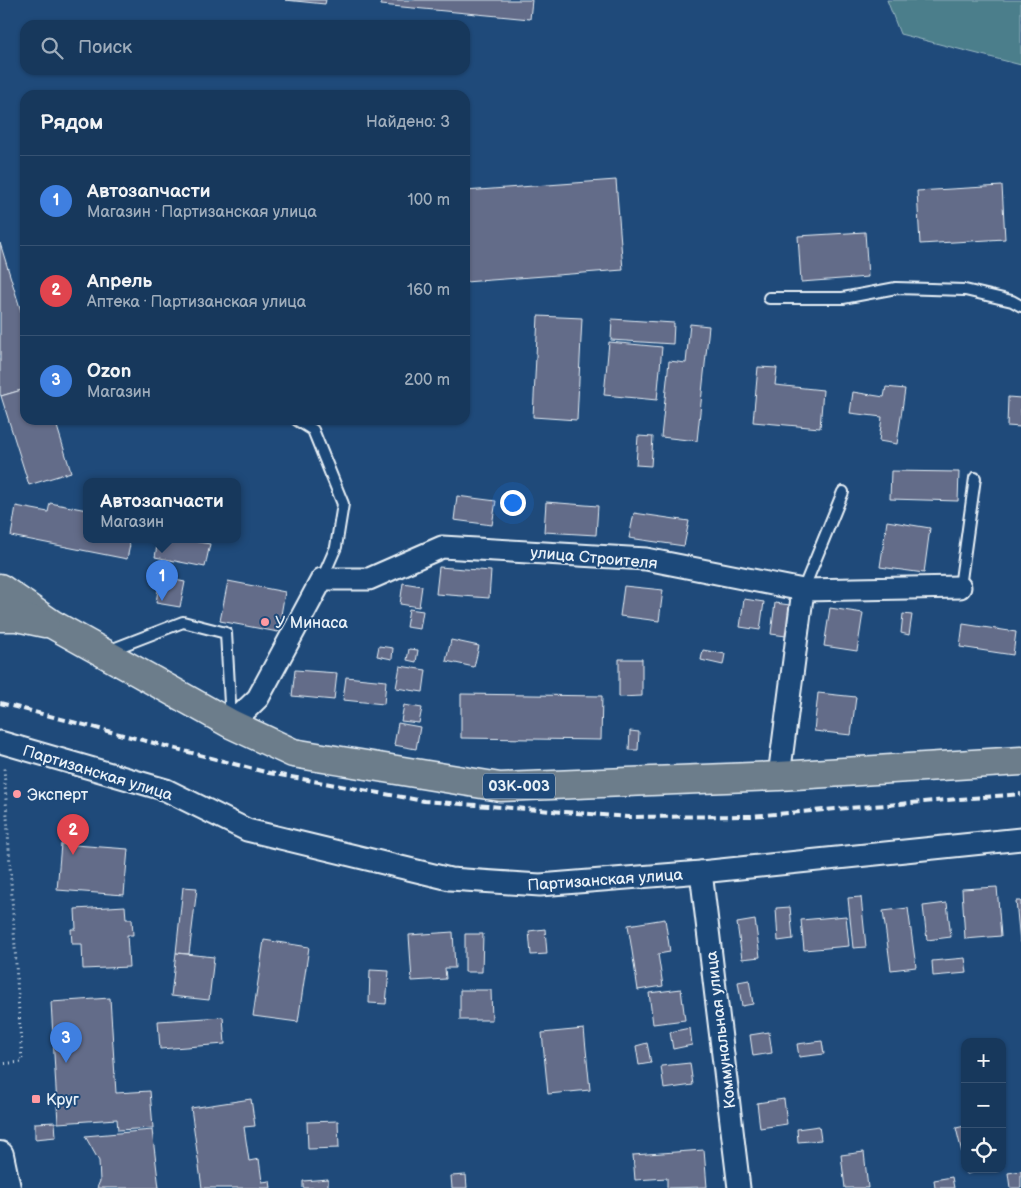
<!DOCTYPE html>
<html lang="ru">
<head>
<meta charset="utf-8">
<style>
  body { margin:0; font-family:"Balsamiq Sans",sans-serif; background:#203f62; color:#f1f3f6 }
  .controls { position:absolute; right:15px; bottom:15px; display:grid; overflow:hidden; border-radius:10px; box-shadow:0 1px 4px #0004 }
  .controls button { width:45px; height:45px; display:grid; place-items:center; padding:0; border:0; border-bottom:1px solid #365272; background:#17385c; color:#f1f3f6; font:25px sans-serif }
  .you { position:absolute; left:512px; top:502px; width:18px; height:18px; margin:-12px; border:4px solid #fff; border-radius:50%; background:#1a73e8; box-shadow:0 0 0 8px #1a73e833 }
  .badge { display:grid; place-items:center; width:32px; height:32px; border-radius:50%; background:#8abfa5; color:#fff; font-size:16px; font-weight:700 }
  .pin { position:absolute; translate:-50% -41px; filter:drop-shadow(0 1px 2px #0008) }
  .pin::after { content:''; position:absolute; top:26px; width:18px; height:15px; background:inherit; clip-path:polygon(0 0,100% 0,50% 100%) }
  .popup { position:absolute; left:83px; top:478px; width:158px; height:65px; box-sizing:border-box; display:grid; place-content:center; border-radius:10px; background:#17385c; filter:drop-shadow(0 1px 4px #0005); font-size:16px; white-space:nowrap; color:#9eacbb }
  .popup b { font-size:19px; color:#f1f3f6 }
  .popup::after { content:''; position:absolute; left:50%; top:100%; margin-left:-10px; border:10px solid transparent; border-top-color:#17385c }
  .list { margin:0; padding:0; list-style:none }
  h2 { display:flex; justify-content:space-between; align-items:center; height:65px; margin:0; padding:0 20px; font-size:21px }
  h2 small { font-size:16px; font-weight:400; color:#9eacbb }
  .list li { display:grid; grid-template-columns:32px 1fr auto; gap:15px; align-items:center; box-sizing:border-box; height:90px; padding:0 20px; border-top:1px solid #365272 }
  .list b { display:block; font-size:19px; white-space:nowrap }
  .list p { margin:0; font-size:16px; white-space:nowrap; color:#9eacbb }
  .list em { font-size:16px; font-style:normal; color:#9eacbb }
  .icon { flex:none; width:28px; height:28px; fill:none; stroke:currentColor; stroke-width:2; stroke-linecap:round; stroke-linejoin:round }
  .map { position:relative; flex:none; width:1021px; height:1188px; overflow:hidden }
  .search { position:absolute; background:#17385c; box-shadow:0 1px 4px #0004; left:20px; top:20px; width:450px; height:55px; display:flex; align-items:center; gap:12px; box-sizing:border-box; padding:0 18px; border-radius:15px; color:#9eacbb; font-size:19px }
  .panel { position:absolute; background:#17385c; box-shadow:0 1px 4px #0004; left:20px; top:90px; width:450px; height:335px; border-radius:15px }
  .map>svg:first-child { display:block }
  .green { fill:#4b7e8b; stroke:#9ab8c2 }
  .building { fill:#646c89; stroke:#e8f1f8 }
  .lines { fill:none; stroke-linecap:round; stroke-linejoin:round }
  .service-casing { stroke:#e8f1f8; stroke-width:14 }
  .minor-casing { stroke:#e8f1f8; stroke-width:25 }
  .tertiary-casing { stroke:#e8f1f8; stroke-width:30 }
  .primary-casing { stroke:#e8f1f8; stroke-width:31 }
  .path { stroke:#e8f1f8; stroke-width:3; stroke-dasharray:1 4; stroke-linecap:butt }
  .service { stroke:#1f4a7a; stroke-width:10 }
  .minor { stroke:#1f4a7a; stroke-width:21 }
  .tertiary { stroke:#1f4a7a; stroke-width:26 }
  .primary { stroke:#6c7d8b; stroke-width:28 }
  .rail { stroke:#e8f1f8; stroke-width:4; stroke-dasharray:8 4; stroke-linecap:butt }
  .poi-dot { fill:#ff9aa2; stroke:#1f4a7a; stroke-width:2 }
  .labels { text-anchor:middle; stroke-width:4; stroke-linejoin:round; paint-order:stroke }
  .shield { fill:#1f4a7a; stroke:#acbfd2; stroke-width:1 }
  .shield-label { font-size:15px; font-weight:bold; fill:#e8f1f8 }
  .street-label { font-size:16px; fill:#e8f1f8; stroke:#1f4a7a }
  .poi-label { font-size:16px; fill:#e8f1f8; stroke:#1f4a7a; text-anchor:start }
</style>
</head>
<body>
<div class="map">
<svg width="1021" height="1188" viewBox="0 0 1021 1188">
  <rect width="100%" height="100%" fill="#1f4a7a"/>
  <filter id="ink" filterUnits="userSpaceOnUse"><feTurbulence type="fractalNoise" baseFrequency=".02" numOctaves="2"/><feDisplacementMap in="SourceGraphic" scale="10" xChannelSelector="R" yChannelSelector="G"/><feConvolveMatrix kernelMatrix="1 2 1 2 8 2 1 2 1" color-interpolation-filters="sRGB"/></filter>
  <g filter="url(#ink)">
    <polygon class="green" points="887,0 1021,0 1021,65 900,34"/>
    <g class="building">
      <polygon points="285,0 326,0 325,4"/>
      <polygon points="382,0 532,0 530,19 381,5"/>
      <polygon points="616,180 623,270 465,282 465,191"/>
      <polygon points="1002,186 1005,239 920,244 917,191"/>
      <polygon points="865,232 868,277 801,282 798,236"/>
      <polygon points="0,243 25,324 25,389 1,396 0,394"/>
      <polygon points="538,316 582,318 577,420 533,417"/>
      <polygon points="612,319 674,323 673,344 611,340"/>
      <polygon points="690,324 709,326 697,441 661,437 669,361 686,363"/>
      <polygon points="609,342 662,347 657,400 604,395"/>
      <polygon points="758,367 777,368 775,385 823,390 820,428 753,422"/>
      <polygon points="886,387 905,389 897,444 879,441 882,417 850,413 853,392 884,397"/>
      <polygon points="25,389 25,420 55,420 71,472 29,485 1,396"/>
      <polygon points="1008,397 1021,398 1021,427 1007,426"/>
      <polygon points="638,436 653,437 651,466 636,465"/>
      <polygon points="891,471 959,472 958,501 890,499"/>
      <polygon points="457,496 496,501 492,525 454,520"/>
      <polygon points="546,502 598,506 596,535 544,532"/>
      <polygon points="50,503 87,510 87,540 127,540 130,545 127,559 11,536 16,506 48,512"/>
      <polygon points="634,513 689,521 684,546 629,538"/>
      <polygon points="887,521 930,528 924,573 880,567"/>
      <polygon points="158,540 187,540 210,544 205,567 155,557"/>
      <polygon points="439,567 491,571 489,598 436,594"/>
      <polygon points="160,577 185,582 180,607 156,603"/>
      <polygon points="228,581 285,592 278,632 220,621"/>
      <polygon points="403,583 422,586 419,607 400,604"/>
      <polygon points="624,586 663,590 659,621 620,616"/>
      <polygon points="744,599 764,602 760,630 740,627"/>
      <polygon points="775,603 790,605 786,636 771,634"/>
      <polygon points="830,608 863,613 857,651 824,646"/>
      <polygon points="409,609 423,611 420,629 406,627"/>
      <polygon points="903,614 912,615 909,635 901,633"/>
      <polygon points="963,624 1016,632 1013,655 960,647"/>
      <polygon points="451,640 479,646 474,667 446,661"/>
      <polygon points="379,646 393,648 392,659 377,656"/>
      <polygon points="409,649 418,650 416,662 407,660"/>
      <polygon points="703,650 725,654 723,665 701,660"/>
      <polygon points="619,659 642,659 642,696 619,697"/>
      <polygon points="400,666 426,670 423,692 396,688"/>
      <polygon points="295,670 337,673 334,700 292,696"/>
      <polygon points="346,677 386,681 384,704 343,700"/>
      <polygon points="818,693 856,697 851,735 814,731"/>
      <polygon points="461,694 602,696 601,740 461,738"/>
      <polygon points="404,705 422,708 419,723 401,721"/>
      <polygon points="398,723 420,727 416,749 394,745"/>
      <polygon points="630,731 639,732 638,750 629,750"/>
      <polygon points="61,844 128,849 124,895 57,890"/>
      <polygon points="183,887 197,888 189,954 176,953"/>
      <polygon points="997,887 1001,936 965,939 962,889"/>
      <polygon points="861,897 866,947 853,948 848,898"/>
      <polygon points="1016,901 1021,901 1021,942 1020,942"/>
      <polygon points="947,903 951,937 927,940 923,906"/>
      <polygon points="125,906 126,919 132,919 133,935 127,935 129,967 83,969 82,944 72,944 71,929 76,929 75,909"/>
      <polygon points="790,907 793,939 778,941 776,908"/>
      <polygon points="908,908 916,967 891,970 883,911"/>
      <polygon points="846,916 849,946 804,950 801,920"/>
      <polygon points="665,919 670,952 658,954 663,986 638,990 628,925"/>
      <polygon points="755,920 760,957 742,959 737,923"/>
      <polygon points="545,929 547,954 531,955 529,931"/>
      <polygon points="453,932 455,968 445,968 446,979 412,981 409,935"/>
      <polygon points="465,934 483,934 482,972 465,972"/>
      <polygon points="264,940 309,947 298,1022 253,1016"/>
      <polygon points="176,953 214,957 209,1000 171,996"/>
      <polygon points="965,958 967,973 933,976 932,961"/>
      <polygon points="370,970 389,971 386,1004 369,1003"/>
      <polygon points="749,980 753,1004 742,1006 738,982"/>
      <polygon points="681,989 685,1020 653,1024 649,993"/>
      <polygon points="460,990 491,990 492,1020 460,1020"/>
      <polygon points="110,998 116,1093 150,1091 153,1128 118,1130 117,1119 58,1123 51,1002"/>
      <polygon points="223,1017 225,1044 160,1049 158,1021"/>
      <polygon points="690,1028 692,1045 673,1049 670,1032"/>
      <polygon points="584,1029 590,1090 548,1094 542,1033"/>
      <polygon points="769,1032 772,1053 753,1056 750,1035"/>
      <polygon points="822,1041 824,1054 799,1057 797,1044"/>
      <polygon points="647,1043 651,1063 639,1065 636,1046"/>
      <polygon points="690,1063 693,1085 664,1089 661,1066"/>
      <polygon points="251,1099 255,1126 244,1127 249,1161 259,1159 262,1182 270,1181 271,1188 202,1188 191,1108"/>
      <polygon points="784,1099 787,1124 760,1128 757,1103"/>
      <polygon points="338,1121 339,1148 308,1149 307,1122"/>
      <polygon points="55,1122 56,1137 35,1139 35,1123"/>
      <polygon points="819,1126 821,1140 798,1142 797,1129"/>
      <polygon points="965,1126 965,1165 956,1128"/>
      <polygon points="152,1130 159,1188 97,1188 100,1181 99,1161 85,1136"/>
      <polygon points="704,1150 707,1187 667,1188 667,1178 635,1180 633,1155"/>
      <polygon points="864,1152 868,1188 845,1188 841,1155"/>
      <polygon points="966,1169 987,1169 967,1174"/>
      <polygon points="1021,1171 1021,1188 1010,1188 1008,1173"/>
      <polygon points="466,1175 467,1188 452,1188 451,1176"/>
      <polygon points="952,1177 954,1188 935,1188 934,1180"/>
      <polygon points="328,1179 328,1188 303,1188 303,1181"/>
    </g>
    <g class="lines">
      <g class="service-casing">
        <g id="service">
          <polyline points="769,298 843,298 896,288 965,290 1012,301 1021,306"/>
          <polyline points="297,420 313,430 343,504 336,547 322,579"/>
          <polyline points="960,587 975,478"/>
          <polyline points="803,590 843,492"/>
          <polyline points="108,651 183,622 226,633 231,721"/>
        </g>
      </g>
      <g class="minor-casing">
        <g id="minor">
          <polyline points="231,724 258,698 322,579 369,579 442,547 646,559 803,590 960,587"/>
          <polyline points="0,742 166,790 247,830 450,879 540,885 701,872 1021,839"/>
          <polyline points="779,776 803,590"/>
          <polyline points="701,872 739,1188"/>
        </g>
      </g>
      <g class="tertiary-casing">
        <polyline id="tertiary" points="0,1155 7,1188"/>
      </g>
      <g class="primary-casing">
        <g id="primary">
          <polyline points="0,588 52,624 231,724 293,753 500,787 779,776 1021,761"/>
          <polyline points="0,617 17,617 45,623"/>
        </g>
      </g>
      <polyline class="path" points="0,1064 22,1062 4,767"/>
      <use href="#service" class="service"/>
      <use href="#minor" class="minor"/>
      <use href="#tertiary" class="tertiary"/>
      <use href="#primary" class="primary"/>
      <polyline class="rail" points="0,703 269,773 424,801 628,817 751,816 1021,794"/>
    </g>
  </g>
  <g class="poi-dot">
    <circle cx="265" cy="622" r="5"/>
    <circle cx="17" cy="794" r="5"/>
    <rect x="31" y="1094" width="10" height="10" rx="2.5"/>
  </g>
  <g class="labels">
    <rect class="shield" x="483" y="773.5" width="72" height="25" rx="4"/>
    <g class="shield-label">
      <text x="519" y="791">03К-003</text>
    </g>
    <g class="street-label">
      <text transform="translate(594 557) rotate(5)" y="6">улица Строителя</text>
      <text transform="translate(98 772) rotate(17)" y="6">Партизанская улица</text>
      <text transform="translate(605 879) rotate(-4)" y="6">Партизанская улица</text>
      <text transform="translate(720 1030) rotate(-97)" y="6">Коммунальная улица</text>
    </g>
    <g class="poi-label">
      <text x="275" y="628">У Минаса</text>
      <text x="27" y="800">Эксперт</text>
      <text x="46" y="1105">Круг</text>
    </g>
  </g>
</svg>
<div class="controls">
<button>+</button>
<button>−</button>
<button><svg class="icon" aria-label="locate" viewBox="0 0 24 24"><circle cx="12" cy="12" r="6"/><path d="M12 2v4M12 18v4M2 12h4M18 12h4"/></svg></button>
</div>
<div class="you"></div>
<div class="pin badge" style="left:162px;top:601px;background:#3f7fe0">1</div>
<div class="popup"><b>Автозапчасти</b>Магазин</div>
<div class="pin badge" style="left:73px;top:855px;background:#e0444e">2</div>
<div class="pin badge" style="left:66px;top:1063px;background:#3f7fe0">3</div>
<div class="search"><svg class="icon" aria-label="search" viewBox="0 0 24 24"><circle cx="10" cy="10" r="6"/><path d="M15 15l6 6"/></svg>Поиск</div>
<section class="panel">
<h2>Рядом<small>Найдено: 3</small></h2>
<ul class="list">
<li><span class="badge" style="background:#3f7fe0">1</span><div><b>Автозапчасти</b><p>Магазин · Партизанская улица</p></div><em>100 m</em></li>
<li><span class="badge" style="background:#e0444e">2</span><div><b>Апрель</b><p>Аптека · Партизанская улица</p></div><em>160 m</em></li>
<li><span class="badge" style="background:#3f7fe0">3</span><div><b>Ozon</b><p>Магазин</p></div><em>200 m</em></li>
</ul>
</section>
</div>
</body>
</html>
